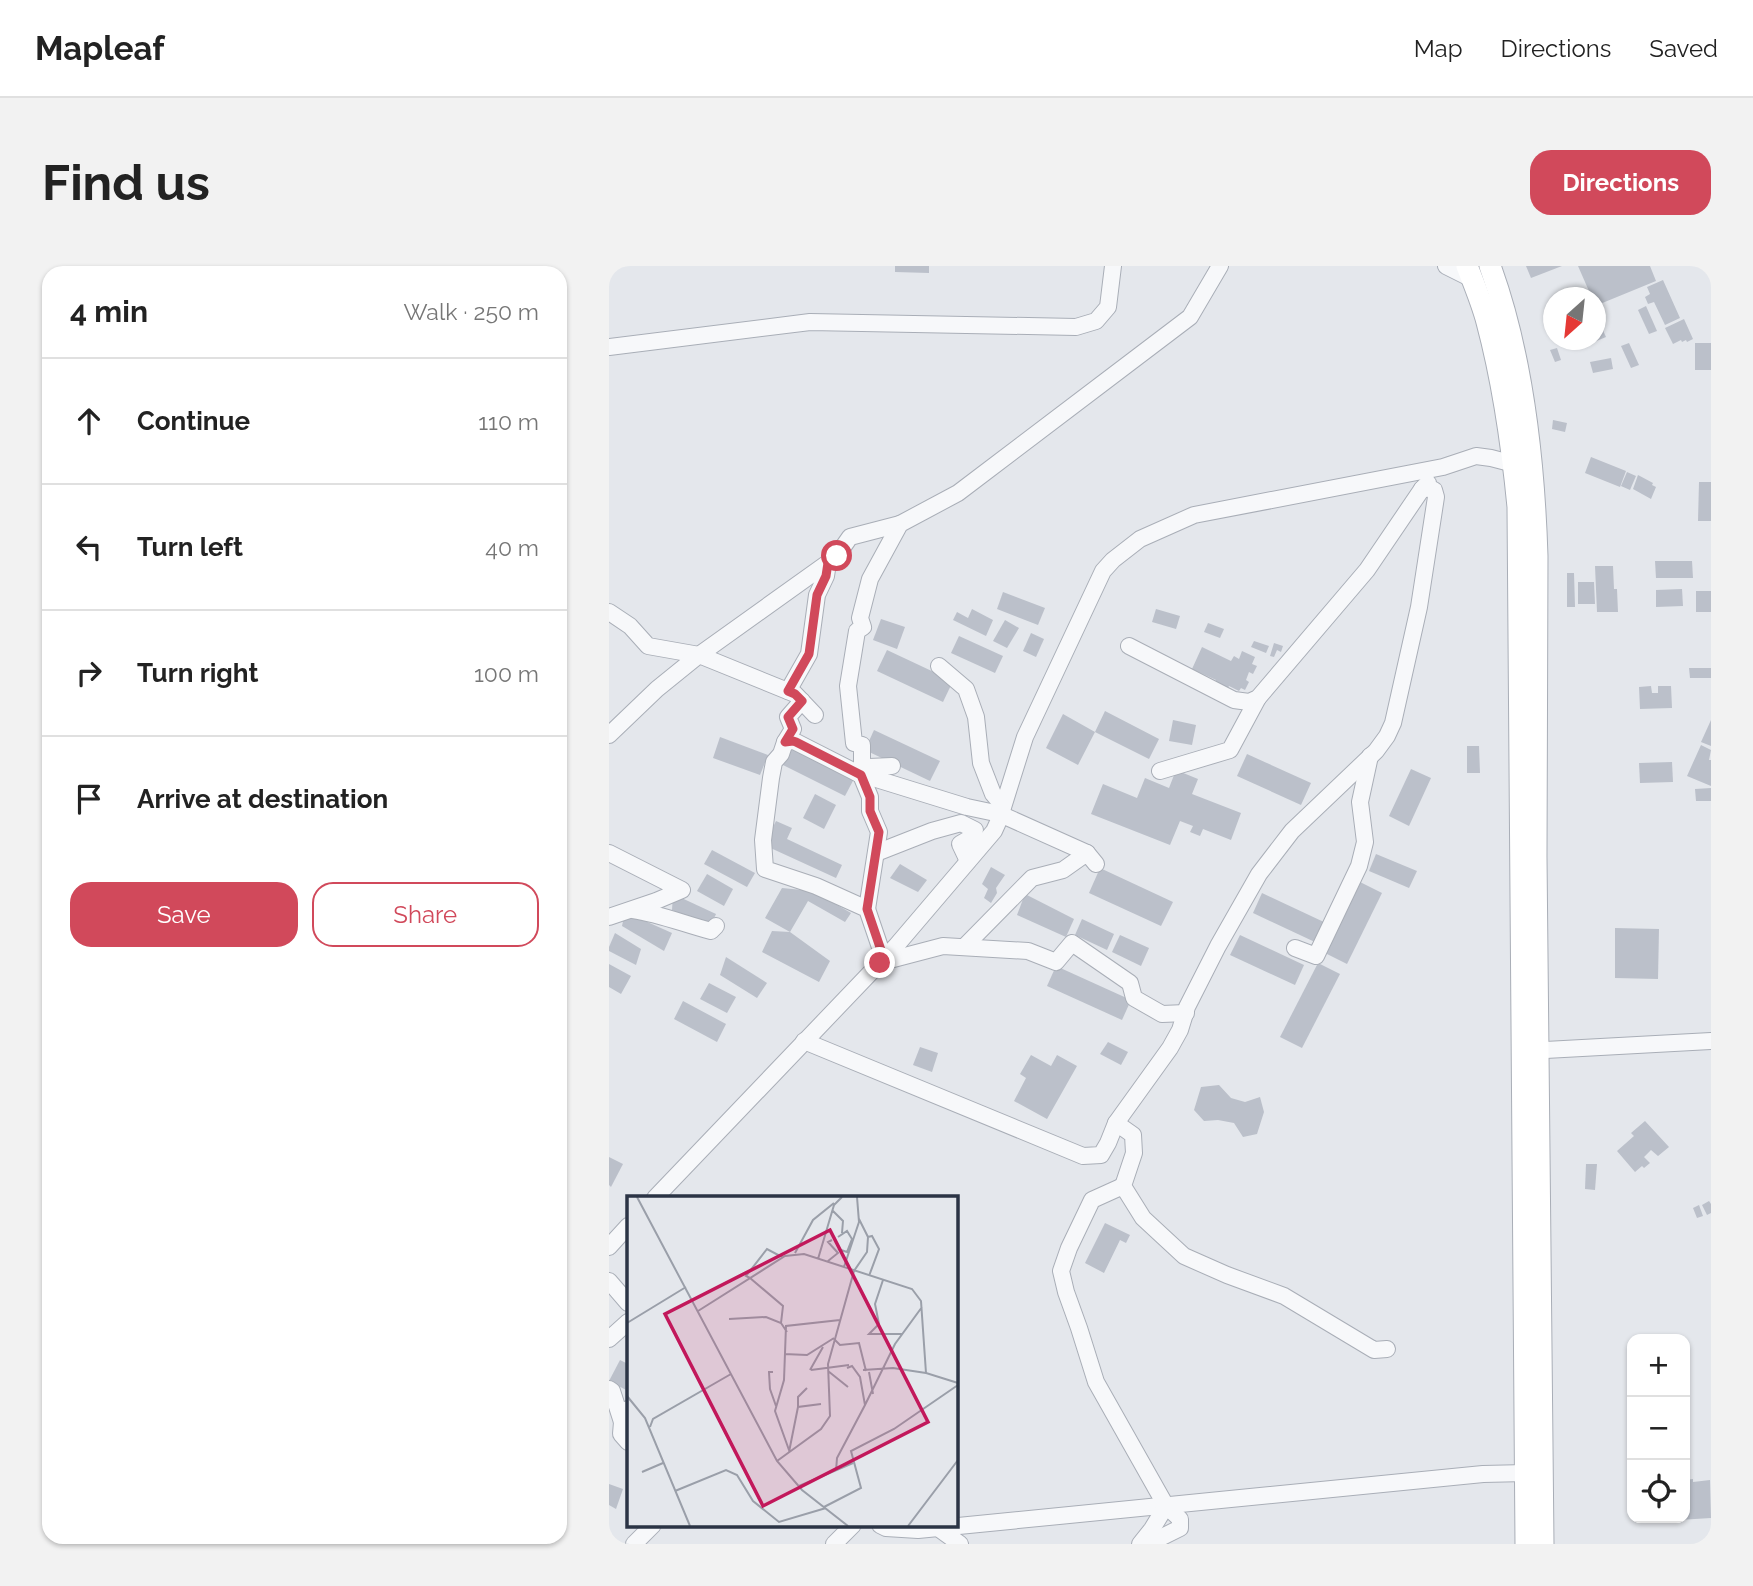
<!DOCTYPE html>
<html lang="en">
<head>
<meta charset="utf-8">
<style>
  body { margin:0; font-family:Raleway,sans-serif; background:#f2f2f2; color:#222 }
  .controls { position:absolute; right:21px; bottom:21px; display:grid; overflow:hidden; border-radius:14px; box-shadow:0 2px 5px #0004 }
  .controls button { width:63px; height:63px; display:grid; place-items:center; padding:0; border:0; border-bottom:2px solid #e0e0e0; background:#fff; color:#222; font:35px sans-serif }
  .compass { position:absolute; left:934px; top:21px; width:63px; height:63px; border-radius:50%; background:#fff; box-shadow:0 2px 5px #0004; rotate:207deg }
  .stop { position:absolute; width:21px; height:21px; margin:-16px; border:5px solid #d1495b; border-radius:50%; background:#fff }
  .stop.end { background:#d1495b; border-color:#fff; box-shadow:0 2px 7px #0008 }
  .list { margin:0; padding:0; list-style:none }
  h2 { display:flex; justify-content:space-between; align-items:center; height:91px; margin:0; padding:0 28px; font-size:30px }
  h2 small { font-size:23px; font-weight:400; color:#767676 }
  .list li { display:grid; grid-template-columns:46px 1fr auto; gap:21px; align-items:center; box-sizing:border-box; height:126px; padding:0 28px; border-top:2px solid #e0e0e0 }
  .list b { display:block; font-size:26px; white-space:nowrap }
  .list em { font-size:23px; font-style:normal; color:#767676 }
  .actions { display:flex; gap:14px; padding:21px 28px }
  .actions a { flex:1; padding:16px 0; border:2px solid #d1495b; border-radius:21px; text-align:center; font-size:24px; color:#d1495b }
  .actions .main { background:#d1495b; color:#fff }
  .icon { flex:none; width:38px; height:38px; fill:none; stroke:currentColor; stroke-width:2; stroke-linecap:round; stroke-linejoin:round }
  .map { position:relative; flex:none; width:1102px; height:1278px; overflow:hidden; border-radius:21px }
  header { display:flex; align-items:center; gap:42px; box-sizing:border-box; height:98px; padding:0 35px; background:#fff; border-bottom:2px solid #e0e0e0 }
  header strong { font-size:33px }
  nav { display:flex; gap:38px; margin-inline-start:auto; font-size:24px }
  .intro { display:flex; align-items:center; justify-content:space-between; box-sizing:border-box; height:168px; padding:0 42px }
  h1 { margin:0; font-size:49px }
  .button { padding:18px 32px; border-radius:21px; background:#d1495b; color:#fff; font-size:24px; font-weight:700 }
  main { display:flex; gap:42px; padding:0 42px }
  aside { flex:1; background:#fff; border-radius:21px; box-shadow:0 2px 5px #0004 }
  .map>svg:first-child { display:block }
  .building { fill:#bbc0ca }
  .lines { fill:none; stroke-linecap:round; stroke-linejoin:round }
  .street-casing { stroke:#a9aeb7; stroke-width:18 }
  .secondary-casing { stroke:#a9aeb7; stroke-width:23 }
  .street { stroke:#f7f8fa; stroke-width:16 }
  .secondary { stroke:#fff; stroke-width:21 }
  .route { stroke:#d1495b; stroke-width:9 }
  .inset-road { fill:none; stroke:#9a9fa9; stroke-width:2 }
  .view { fill:#c2185b; fill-opacity:0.15; stroke:#c2185b; stroke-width:3.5 }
  .inset-edge { fill:none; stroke:#2b3445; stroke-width:3.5 }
</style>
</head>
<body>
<header>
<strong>Mapleaf</strong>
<nav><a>Map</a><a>Directions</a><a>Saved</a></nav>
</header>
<div class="intro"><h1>Find us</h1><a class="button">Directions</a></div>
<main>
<aside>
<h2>4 min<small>Walk · 250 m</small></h2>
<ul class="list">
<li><svg class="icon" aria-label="ahead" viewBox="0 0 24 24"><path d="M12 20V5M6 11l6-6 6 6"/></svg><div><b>Continue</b></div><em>110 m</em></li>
<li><svg class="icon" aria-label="left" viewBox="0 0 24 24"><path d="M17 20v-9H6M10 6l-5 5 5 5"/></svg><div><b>Turn left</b></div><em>40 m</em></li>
<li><svg class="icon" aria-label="right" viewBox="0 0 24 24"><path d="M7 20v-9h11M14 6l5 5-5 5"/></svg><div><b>Turn right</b></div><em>100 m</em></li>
<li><svg class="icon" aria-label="arrive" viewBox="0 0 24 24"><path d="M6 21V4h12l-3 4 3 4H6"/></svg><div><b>Arrive at destination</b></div></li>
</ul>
<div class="actions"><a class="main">Save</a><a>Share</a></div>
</aside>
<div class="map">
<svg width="1102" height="1278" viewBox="0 0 1102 1278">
  <rect width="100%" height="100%" fill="#e4e7ec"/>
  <g class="building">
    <polygon points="286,0 320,0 320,7 286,6"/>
    <polygon points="917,0 953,0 922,12"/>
    <polygon points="969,0 1041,0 1047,15 986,40 986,32 983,32"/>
    <polygon points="1054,14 1071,52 1056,59 1045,36 1039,38 1036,31 1041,28 1038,21"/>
    <polygon points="1037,40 1048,65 1040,68 1029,44"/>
    <polygon points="986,47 997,71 978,79 975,74 986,74"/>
    <polygon points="1075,53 1084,73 1078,76 1077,74 1073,76 1072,74 1064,78 1056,62"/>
    <polygon points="1020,77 1030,99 1022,102 1012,80"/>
    <rect x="1086" y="77" width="16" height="27"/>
    <polygon points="948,82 952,94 946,96 941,84"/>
    <polygon points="1002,92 1004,103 984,107 981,96"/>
    <polygon points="944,154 958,157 956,166 943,163"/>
    <polygon points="982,191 1017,205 1011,221 976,207"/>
    <polygon points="1018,206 1027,210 1021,224 1012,220"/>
    <polygon points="1029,209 1044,217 1043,219 1047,221 1042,233 1024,223"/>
    <polygon points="1090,216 1102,216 1102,255 1089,255"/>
    <polygon points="1046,295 1083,295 1084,312 1047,312"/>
    <polygon points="986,300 1004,300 1005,323 1008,323 1009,346 988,346"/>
    <polygon points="958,307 965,307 966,341 958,341"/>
    <polygon points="969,316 985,316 986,338 969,338"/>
    <polygon points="1073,323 1074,340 1047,341 1047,324"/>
    <rect x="1087" y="325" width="15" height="21"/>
    <polygon points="394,326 436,342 429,359 388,343"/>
    <polygon points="363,343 384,354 377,370 344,354 348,346 359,352"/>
    <polygon points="547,343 571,350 567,363 543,356"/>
    <polygon points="272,353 296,361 288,383 264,374"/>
    <polygon points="396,354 410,362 398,382 384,375"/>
    <polygon points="599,357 615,363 611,372 595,366"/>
    <polygon points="422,367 435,373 427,391 414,385"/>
    <polygon points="350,370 394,390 386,407 342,387"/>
    <polygon points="645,375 660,380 657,387 642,381"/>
    <polygon points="665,377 674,380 672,386 668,384 665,391 661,390"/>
    <polygon points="593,381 622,395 625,390 630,393 633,385 646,391 643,398 648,400 644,408 640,406 637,414 640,416 636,424 632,422 630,425 620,420 616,427 604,421 607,414 583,403"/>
    <polygon points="278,384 344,415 334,436 268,405"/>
    <polygon points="1080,402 1102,402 1102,412 1081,412"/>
    <polygon points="1042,420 1043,427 1049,427 1049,420 1062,420 1063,442 1031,443 1030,421"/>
    <polygon points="496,445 550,473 540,493 486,466 469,499 437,482 454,448 486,466"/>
    <polygon points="564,454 587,459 583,479 560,475"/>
    <polygon points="1102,454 1102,480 1092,476"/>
    <polygon points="265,464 331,495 321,515 256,484"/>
    <polygon points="111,471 159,489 151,509 104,492"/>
    <polygon points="183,476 247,509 236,530 172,498"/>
    <polygon points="1092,479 1102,484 1100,494 1102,494 1102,520 1078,510"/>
    <polygon points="858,480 870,480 871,507 858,507"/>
    <polygon points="638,488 702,517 692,539 628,510"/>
    <polygon points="1063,496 1064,516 1031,517 1030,497"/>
    <polygon points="802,503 822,512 800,560 780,550"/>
    <polygon points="567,504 589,513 583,528 632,547 622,574 594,563 591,570 581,566 584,560 571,555 561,579 482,548 494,518 528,532 536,512 560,522"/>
    <polygon points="1102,522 1102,535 1087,535 1086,523"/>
    <polygon points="206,528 227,539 215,563 194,552"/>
    <polygon points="167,555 183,562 178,573 233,599 227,612 155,579"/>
    <polygon points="103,584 146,607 138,621 95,598"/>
    <polygon points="767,588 808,605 800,622 760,605"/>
    <polygon points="291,598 318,614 309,626 281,612"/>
    <polygon points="382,601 396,609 387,622 388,627 382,637 375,632 379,623 373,618"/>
    <polygon points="491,602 564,636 552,660 480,627"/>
    <polygon points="98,608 124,623 115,640 88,625"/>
    <polygon points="751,616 773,627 738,698 716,687"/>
    <polygon points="173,622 204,625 242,647 236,656 199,635 181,666 221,695 210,716 153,686 163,665 181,666 156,652"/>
    <polygon points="653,627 717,657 708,677 644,647"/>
    <polygon points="64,628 107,648 101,661 63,644"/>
    <polygon points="416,628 465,653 457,671 408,649"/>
    <polygon points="16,646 63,667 55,685 13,660"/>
    <polygon points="473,653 505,668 498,684 466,669"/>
    <polygon points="1006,662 1050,663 1049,713 1006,712"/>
    <polygon points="6,667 32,683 27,699 0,685 0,681"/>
    <polygon points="511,669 540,682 532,700 503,686"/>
    <polygon points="631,669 695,699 686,719 621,689"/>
    <polygon points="117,691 158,717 148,732 111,709"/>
    <polygon points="709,697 731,708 693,782 671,771"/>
    <polygon points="0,698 22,710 12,728 0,721"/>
    <polygon points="447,700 522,734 513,754 438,720"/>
    <polygon points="100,717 127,731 118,747 91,733"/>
    <polygon points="74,735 117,758 108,776 65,753"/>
    <polygon points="499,776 519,786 512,799 491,788"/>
    <polygon points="311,781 329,787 323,806 304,799"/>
    <polygon points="422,789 442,800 448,789 468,800 438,853 405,835 417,812 411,808"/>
    <polygon points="610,819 622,832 636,836 651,831 655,846 648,868 634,871 625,857 609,854 595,855 585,844 592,821"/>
    <polygon points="1036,855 1060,881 1049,890 1042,884 1035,891 1041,897 1035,902 1033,900 1026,906 1008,885 1025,870 1022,867"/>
    <polygon points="0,891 14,898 2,921 0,919"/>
    <polygon points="977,898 988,898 986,924 976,923"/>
    <polygon points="1100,935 1102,938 1102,947 1098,949 1093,939"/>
    <polygon points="1090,939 1094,950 1088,952 1084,942"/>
    <polygon points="496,957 521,969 517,977 511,974 495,1007 476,997"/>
    <polygon points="11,1094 19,1098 19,1125 0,1115"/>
    <polygon points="1084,1213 1084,1216 1101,1214 1102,1252 1070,1254 1070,1252 1076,1252 1076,1214"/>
    <polygon points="0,1218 14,1223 7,1243 0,1239"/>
  </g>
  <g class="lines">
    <g class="street-casing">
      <g id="street">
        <polyline points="837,0 863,13"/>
        <polyline points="0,81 201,56 467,61 487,55 499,41 504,0"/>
        <polyline points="0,346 21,360 39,380 90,389 186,428 206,449"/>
        <polyline points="520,380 625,434 640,436 649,432 758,304 813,223 819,217"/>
        <polyline points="330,400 357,423 367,451 372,497 384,528 394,540"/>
        <polyline points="179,425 200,388 208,329 217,310 219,297"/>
        <polyline points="193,435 179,451 184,463 176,476 172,488 165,496 162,512 154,574 156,603 207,620 258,643 275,693"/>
        <polyline points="0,469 48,423 90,389 227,291 241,271 291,258"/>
        <polyline points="176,476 184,475 187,476 248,507 252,500"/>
        <polyline points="283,500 260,501 253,498 253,479 245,477 239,420 248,365 254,361 251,352 261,313 291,258 349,227 581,51 611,0"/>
        <polyline points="551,505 621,484 649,432"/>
        <polyline points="248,507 358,541 391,548 478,587"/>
        <polyline points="252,509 261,531 261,545 270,566 258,643"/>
        <polyline points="0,587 73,624 47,635 0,651"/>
        <polyline points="267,587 323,565 352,557 366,564 363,571 351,578 359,595"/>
        <path d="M24 644C51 648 75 658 102 665L107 660"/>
        <polyline points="355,681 423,612 454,604 478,587 487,598"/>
        <polyline points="686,682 707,690 750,600 756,576 751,536 761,490"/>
        <polyline points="273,696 334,680 419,685 447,696 463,677 521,717 525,732 553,748 577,747"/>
        <polyline points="195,775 474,890 492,889 499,877 507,857 561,782 571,764 578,741 609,680 650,608 683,565 767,485 778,470 784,457 810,341 827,231 825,224 820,222 813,223"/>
        <polyline points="918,785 1102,775"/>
        <polyline points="507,857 524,869 525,887 514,920 534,952 575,990 618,1009 675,1030 765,1084 778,1083"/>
        <polyline points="514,920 483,934 460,982 452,1005 457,1026 470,1062 487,1116 557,1240 571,1253 571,1262 539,1278"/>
        <polyline points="46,932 287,680 385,565 390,554 416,471 494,305 504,294 531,273 585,249 834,201 867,190 882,192 905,198"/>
        <polyline points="0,981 19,960"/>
        <polyline points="0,1015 19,1037"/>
        <polyline points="0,1073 19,1056"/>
        <polyline points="0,1123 3,1125 13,1156"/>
        <polyline points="19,1143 13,1156 12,1168 19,1176"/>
        <polyline points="271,1259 277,1262 309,1264 874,1208 917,1207"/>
        <polyline points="329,1262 351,1278"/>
        <polyline points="25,1278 44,1259"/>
        <polyline points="225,1278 244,1259"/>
        <polyline points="531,1278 543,1263 557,1240"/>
      </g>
    </g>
    <g class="secondary-casing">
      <g id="secondary">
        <path d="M858 0C865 18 873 37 878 56 894 116 903 179 909 241L917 1278"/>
        <path d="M881 0C914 90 925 195 928 290L927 591 934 1278"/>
      </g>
    </g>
    <use href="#street" class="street"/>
    <use href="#secondary" class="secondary"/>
  </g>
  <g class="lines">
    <polyline class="route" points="228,290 219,297 217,310 208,329 200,388 179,425 186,428 193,435 179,451 184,463 176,476 184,475 187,476 252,509 261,531 261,545 270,566 258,643 275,693 271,697"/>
  </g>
  <g transform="translate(18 930)">
    <rect width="331" height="331" fill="#e4e7ec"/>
    <path class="inset-road" d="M10 1 150 265 175 294 221 330M206 15 216 25 215 37M241 41 245 40 252 53 242 80M211 53 220 56 225 43 220 35 211 41M168 57 186 24 207 7M191 63 207 9 215 1M201 65 211 57 201 46 205 44M217 71 232 26 230 1M123 82 156 110 154 127M123 82 119 80 140 53 155 61M256 84 248 108 252 128 242 138H275M71 115 158 60 177 58 285 93 294 105 299 177 331 187M102 123 139 121 154 127 160 136M0 127 59 91M207 143 213 149 232 147 239 175M157 158 180 159 207 142M183 174 196 151M184 174 222 169M236 174 266 172 299 177M201 175 221 191M146 176H142L143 193 149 210M242 176 246 198M0 200 18 222 63 330M238 209 268 148 295 111M171 211V201L180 192M23 231 26 223 104 178M162 254 148 215 157 184 159 130 213 124M162 256 171 211 194 208M150 265 194 233 203 220 201 168 227 75 240 56 241 41 232 23M209 275 210 262 238 209 233 181 225 170 220 172M15 276 36 267M172 290 226 267M48 295 99 274 110 279 126 305 152 326 199 312M197 311 234 292 224 255 267 233 331 189M281 330 331 264"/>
    <path class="view" d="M203 34 301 226 136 310 38 118Z"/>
    <rect width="331" height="331" class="inset-edge"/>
  </g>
</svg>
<div class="controls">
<button>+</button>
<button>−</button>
<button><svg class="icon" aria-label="locate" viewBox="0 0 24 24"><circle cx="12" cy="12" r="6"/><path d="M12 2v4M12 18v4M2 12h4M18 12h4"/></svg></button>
</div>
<svg class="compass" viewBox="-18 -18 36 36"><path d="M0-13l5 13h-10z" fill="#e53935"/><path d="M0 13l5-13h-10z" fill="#767676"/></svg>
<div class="stop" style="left:228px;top:290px"></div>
<div class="stop end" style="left:271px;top:697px"></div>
</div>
</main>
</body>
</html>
